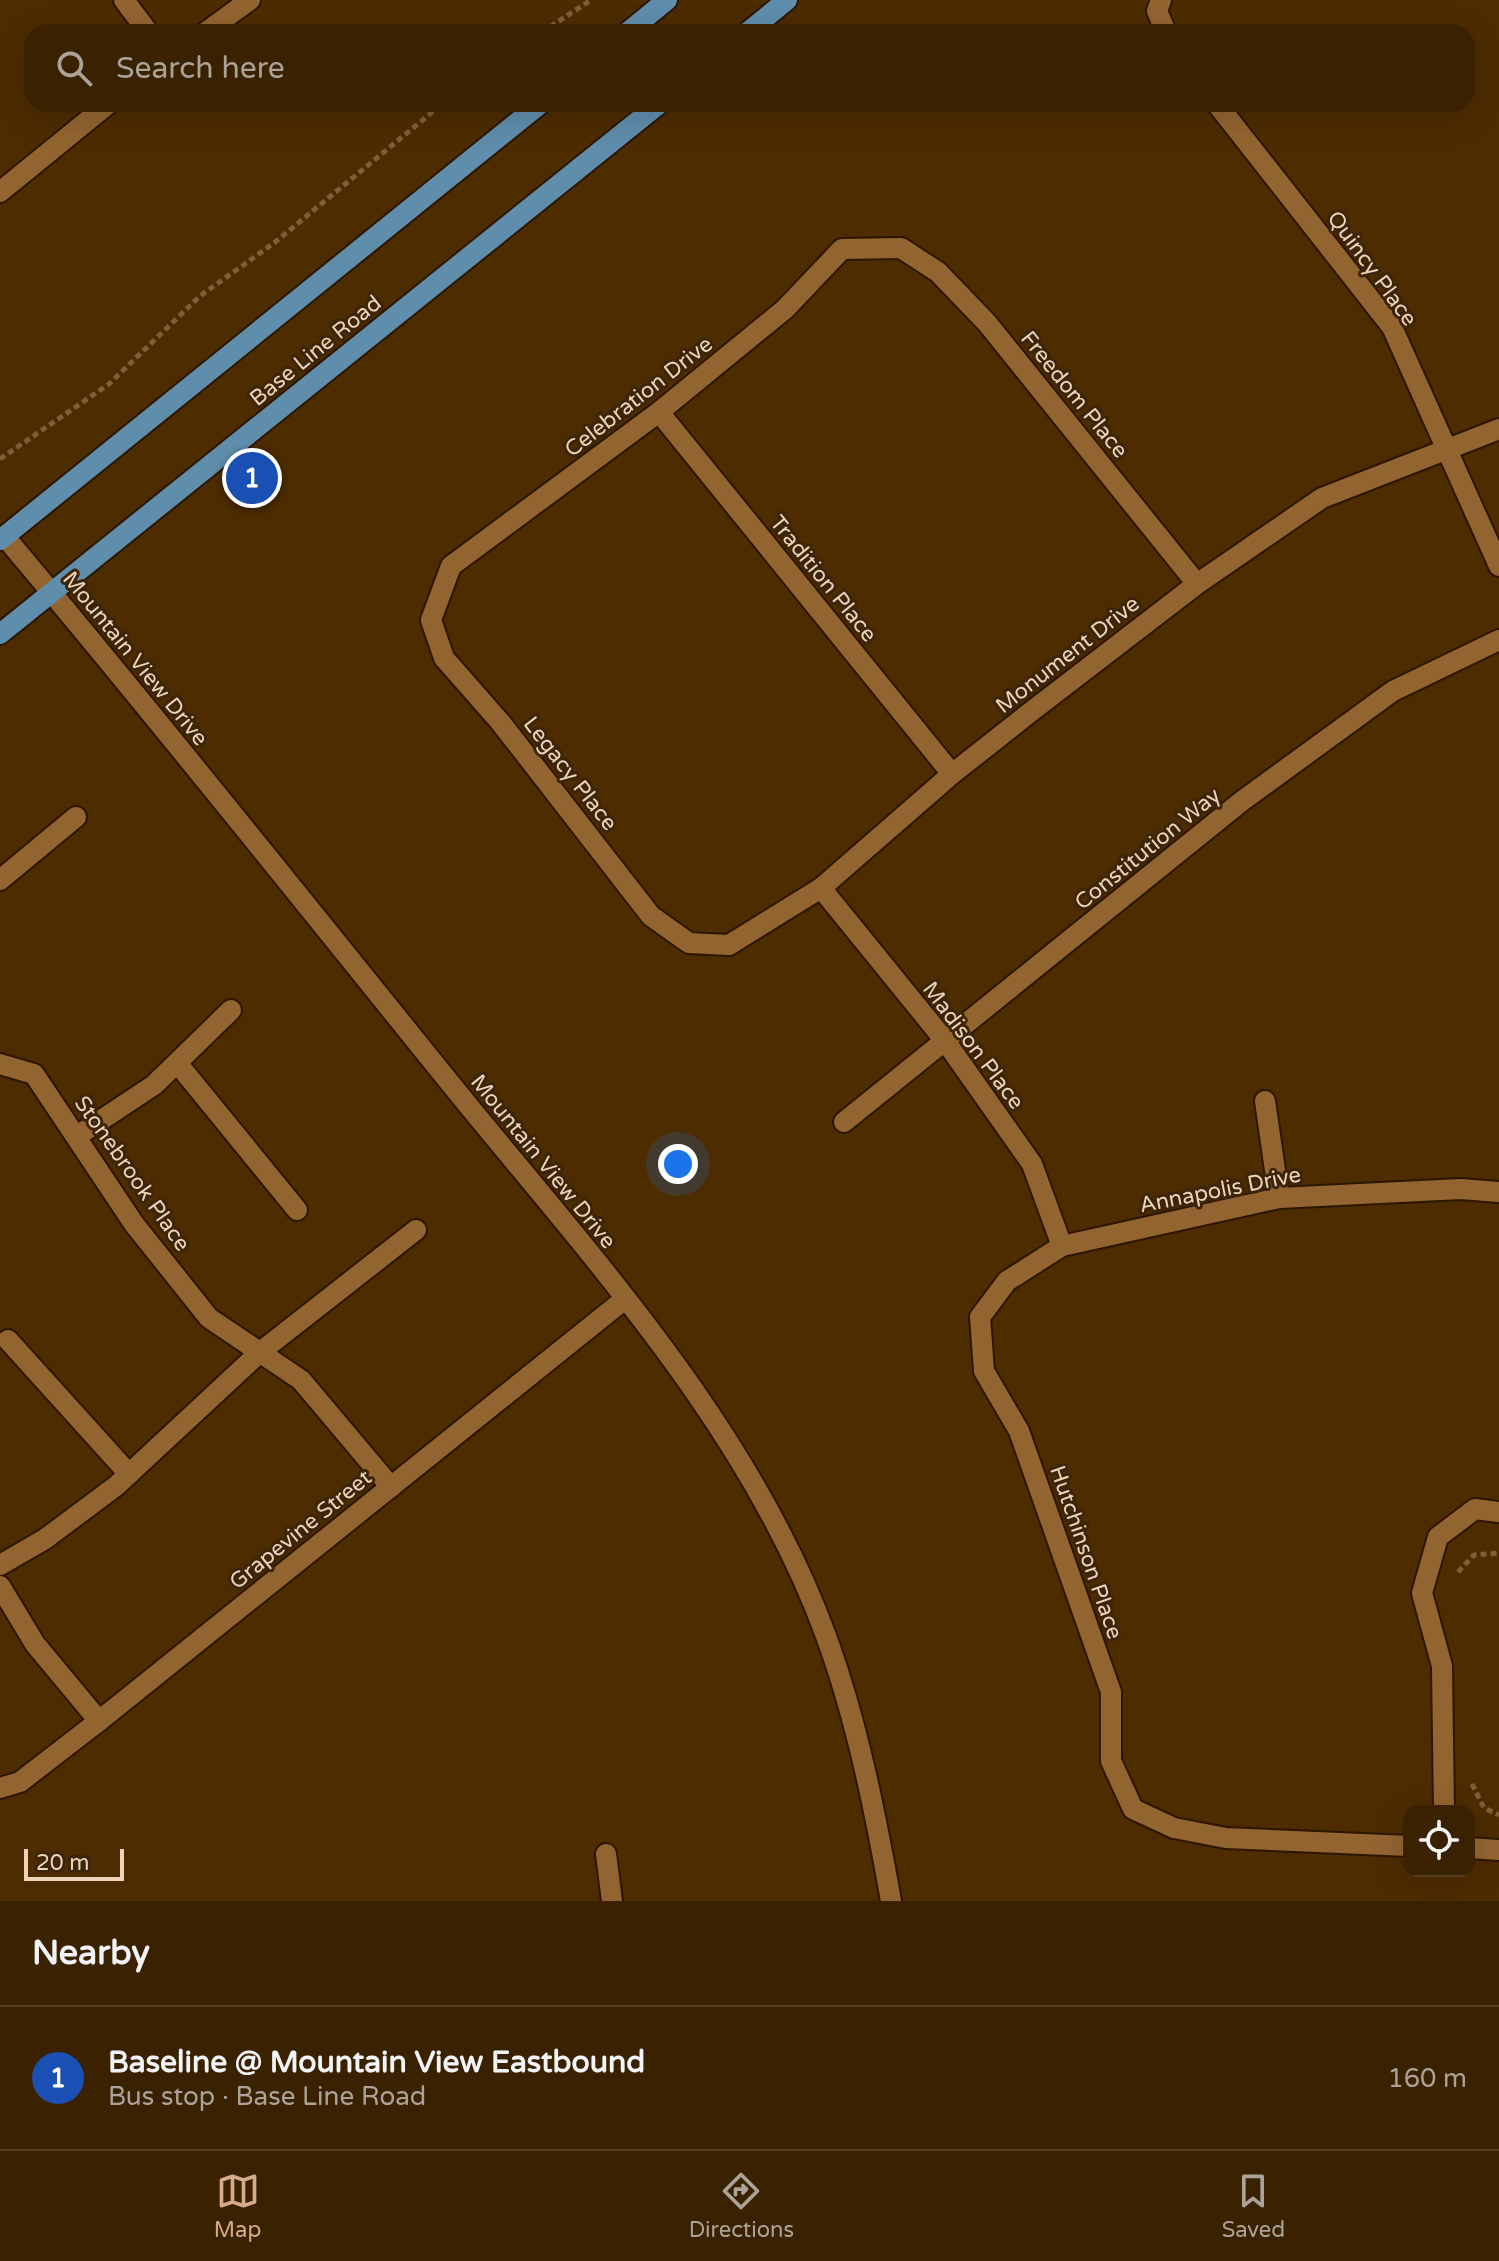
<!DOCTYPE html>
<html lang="en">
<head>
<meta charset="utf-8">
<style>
  body { margin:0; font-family:"Varela Round",sans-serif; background:#41290a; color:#f1f3f6 }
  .controls { position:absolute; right:24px; bottom:24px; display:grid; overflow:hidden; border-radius:16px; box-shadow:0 8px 32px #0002 }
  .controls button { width:72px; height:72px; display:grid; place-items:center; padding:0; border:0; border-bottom:2px solid #543e22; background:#3a2100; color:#f1f3f6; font:40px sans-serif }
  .scale { position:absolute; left:24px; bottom:20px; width:100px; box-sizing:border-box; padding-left:8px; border:4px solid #edd3b9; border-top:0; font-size:22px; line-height:28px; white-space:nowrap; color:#edd3b9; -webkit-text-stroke:6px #3c2509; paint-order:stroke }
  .you { position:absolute; left:678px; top:1164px; width:28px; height:28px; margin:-20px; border:6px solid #fff; border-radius:50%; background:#1a73e8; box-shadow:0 0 0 12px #1a73e833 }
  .badge { display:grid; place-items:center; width:52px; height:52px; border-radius:50%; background:#d6ab8b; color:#fff; font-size:26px; font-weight:700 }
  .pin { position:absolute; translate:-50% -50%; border:4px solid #fff; box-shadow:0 2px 8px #0006 }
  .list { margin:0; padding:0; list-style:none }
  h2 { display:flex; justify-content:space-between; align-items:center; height:104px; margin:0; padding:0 32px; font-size:34px }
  h2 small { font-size:26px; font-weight:400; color:#aba399 }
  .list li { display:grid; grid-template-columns:52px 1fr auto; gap:24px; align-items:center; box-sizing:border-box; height:144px; padding:0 32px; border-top:2px solid #543e22 }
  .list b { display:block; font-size:30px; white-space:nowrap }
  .list p { margin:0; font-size:26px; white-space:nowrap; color:#aba399 }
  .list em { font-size:26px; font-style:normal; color:#aba399 }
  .icon { flex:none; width:44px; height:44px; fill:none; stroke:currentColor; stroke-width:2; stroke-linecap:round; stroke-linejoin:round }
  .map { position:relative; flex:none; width:1499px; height:1901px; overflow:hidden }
  .search { position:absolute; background:#3a2100; box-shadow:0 8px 32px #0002; left:24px; right:24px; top:24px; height:88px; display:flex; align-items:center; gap:20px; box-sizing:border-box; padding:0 28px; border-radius:24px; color:#aba399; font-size:30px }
  .sheet { height:248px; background:#3a2100 }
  nav { display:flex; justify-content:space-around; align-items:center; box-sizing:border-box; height:112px; border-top:2px solid #543e22; background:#3a2100; font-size:22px; color:#aba399 }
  nav a { display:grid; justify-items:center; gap:4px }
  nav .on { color:#d6ab8b }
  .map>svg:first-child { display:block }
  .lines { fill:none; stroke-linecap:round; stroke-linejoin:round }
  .minor-casing { stroke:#2d1600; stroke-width:24 }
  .major-casing { stroke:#2d1600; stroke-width:24 }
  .path { stroke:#7e5f38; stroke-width:5; stroke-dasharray:6 4; stroke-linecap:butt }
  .minor { stroke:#926430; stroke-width:20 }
  .major { stroke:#5f8dac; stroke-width:20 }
  .labels { text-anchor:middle; stroke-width:6; stroke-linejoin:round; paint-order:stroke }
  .street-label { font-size:22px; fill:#edd3b9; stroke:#3c2509 }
</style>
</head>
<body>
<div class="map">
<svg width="1499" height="1901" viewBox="0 0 1499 1901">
  <rect width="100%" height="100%" fill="#4d2c00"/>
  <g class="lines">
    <g class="minor-casing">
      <g id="minor">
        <polyline points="124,0 148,32"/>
        <polyline points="1161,0 1157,11 1166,32"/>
        <polyline points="206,32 250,0"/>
        <polyline points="1217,104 1392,327 1499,566"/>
        <polyline points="0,192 108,104"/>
        <polyline points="659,412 952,774"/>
        <path d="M5 537C156 716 302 900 450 1083 589 1255 749 1425 826 1636 857 1721 875 1811 891 1901"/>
        <polyline points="1197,584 987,323 938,272 901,248 842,249 785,309 659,412 451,566 431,620 444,658 501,723 651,916 689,943 729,945 821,888 952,774 1028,714 1197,584 1322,498 1499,429"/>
        <polyline points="0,880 76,817"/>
        <polyline points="821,888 946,1042 1032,1164 1062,1246"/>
        <polyline points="0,1064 34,1074 134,1224 209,1318 301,1380 391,1487"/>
        <polyline points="178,1064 297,1210"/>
        <polyline points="1265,1101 1279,1198"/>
        <polyline points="844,1122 1242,801 1393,691 1499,640"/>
        <polyline points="77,1136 154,1085 231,1010"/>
        <polyline points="8,1340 129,1474"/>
        <polyline points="0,1565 45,1539 116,1486 259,1353 416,1230"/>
        <polyline points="0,1586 35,1644 99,1721"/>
        <polyline points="0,1788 20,1782 99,1721 625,1299"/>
        <polyline points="1444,1811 1442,1666 1422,1593 1438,1537 1475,1509 1499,1512"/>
        <polyline points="1409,1846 1226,1838 1174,1828 1133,1809 1111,1761 1111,1692 1019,1431 984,1371 980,1317 1007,1281 1062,1246 1279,1198 1461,1189 1499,1192"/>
        <polyline points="1469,1848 1499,1850"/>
        <polyline points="606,1854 612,1901"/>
      </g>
    </g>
    <g class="major-casing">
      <g id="major">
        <polyline points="628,32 667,0"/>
        <polyline points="748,32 787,0"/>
        <polyline points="0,540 540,104"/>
        <polyline points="0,634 659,104"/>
      </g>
    </g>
    <g class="path">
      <polyline points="542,32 591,0"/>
      <polyline points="0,459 109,384 200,296 274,243 442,104"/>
      <polyline points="1458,1572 1474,1555 1499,1553"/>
      <polyline points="1472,1784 1484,1808 1499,1815"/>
    </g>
    <use href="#minor" class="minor"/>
    <use href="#major" class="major"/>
  </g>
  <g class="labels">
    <g class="street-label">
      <text transform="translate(1373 268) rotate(54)" y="8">Quincy Place</text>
      <text transform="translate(315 350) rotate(-39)" y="8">Base Line Road</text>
      <text transform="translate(1075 394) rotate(51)" y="8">Freedom Place</text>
      <text transform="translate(638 396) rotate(-38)" y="8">Celebration Drive</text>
      <text transform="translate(824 578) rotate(51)" y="8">Tradition Place</text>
      <text transform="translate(1067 654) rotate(-38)" y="8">Monument Drive</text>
      <text transform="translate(136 658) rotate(51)" y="8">Mountain View Drive</text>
      <text transform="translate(571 773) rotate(52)" y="8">Legacy Place</text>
      <text transform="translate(1147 848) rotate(-39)" y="8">Constitution Way</text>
      <text transform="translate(974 1045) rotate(53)" y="8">Madison Place</text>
      <text transform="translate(544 1161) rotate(51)" y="8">Mountain View Drive</text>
      <text transform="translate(133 1173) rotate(55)" y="8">Stonebrook Place</text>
      <text transform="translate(1220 1189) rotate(-11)" y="8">Annapolis Drive</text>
      <text transform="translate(300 1529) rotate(-39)" y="8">Grapevine Street</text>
      <text transform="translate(1087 1552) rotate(71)" y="8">Hutchinson Place</text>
    </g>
  </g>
</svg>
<div class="controls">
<button><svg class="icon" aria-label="locate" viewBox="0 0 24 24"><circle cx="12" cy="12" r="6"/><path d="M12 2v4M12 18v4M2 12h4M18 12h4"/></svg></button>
</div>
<div class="scale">20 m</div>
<div class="you"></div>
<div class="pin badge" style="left:252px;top:478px;background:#1a4fb4">1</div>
<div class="search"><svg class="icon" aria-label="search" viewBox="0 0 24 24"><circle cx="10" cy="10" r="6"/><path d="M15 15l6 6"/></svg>Search here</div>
</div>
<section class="sheet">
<h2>Nearby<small></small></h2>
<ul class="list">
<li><span class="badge" style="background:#1a4fb4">1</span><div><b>Baseline @ Mountain View Eastbound</b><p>Bus stop · Base Line Road</p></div><em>160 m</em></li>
</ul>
</section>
<nav>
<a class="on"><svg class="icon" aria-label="map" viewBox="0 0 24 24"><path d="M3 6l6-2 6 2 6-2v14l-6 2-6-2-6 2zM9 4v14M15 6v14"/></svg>Map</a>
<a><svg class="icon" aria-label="directions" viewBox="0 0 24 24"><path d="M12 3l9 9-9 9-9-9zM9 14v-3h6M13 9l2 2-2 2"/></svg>Directions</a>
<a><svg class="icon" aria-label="saved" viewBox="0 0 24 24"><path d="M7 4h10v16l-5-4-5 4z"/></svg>Saved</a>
</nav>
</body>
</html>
